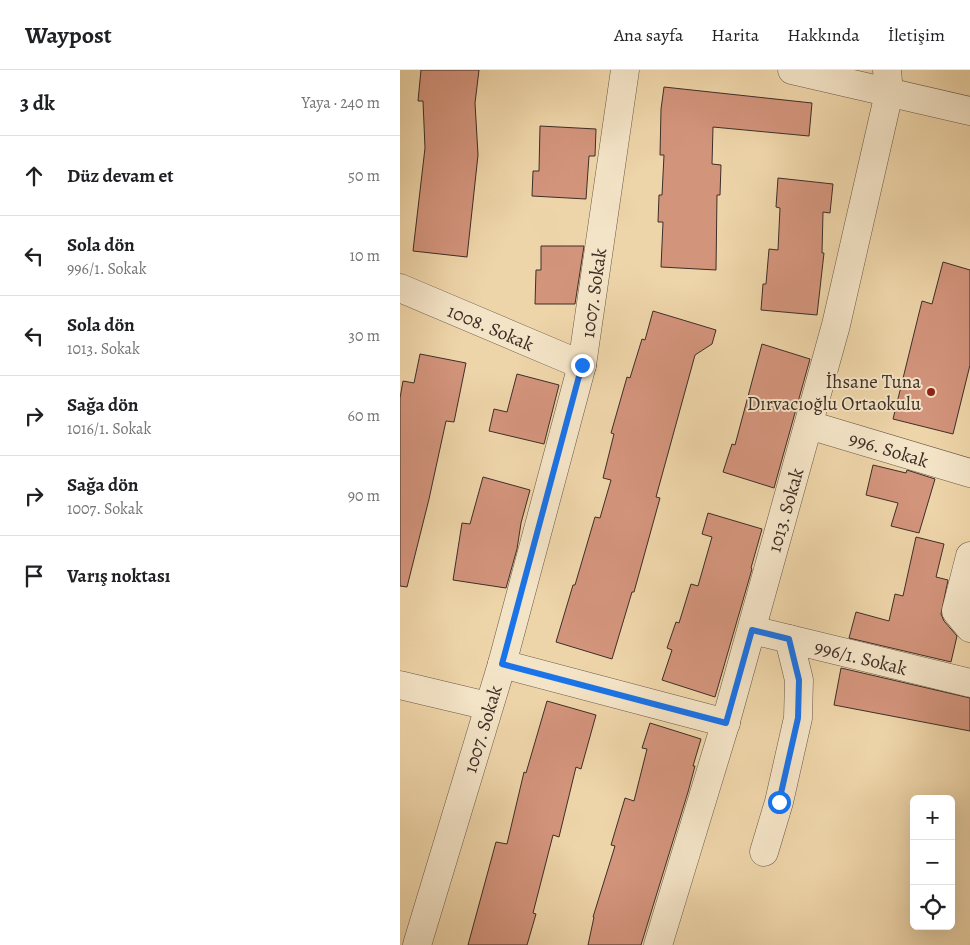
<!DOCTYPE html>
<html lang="tr">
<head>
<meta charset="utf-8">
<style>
  body { margin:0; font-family:Alegreya,serif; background:#f6f6f6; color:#202124 }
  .controls { position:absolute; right:15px; bottom:15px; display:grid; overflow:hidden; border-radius:8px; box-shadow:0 5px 20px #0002 }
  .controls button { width:45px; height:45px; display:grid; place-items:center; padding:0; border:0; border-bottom:1px solid #e0e0e0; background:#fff; color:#202124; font:25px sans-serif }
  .stop { position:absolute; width:15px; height:15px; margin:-11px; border:4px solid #1a73e8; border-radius:50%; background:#fff }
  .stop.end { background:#1a73e8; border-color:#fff; box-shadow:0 1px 5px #0008 }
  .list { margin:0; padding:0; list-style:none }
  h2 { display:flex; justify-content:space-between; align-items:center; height:65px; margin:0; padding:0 20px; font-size:21px }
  h2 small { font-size:16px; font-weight:400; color:#757577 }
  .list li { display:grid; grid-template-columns:32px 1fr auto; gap:15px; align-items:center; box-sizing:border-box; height:80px; padding:0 20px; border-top:1px solid #e0e0e0 }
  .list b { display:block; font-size:19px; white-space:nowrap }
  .list p { margin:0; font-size:16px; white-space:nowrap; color:#757577 }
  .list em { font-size:16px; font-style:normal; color:#757577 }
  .icon { flex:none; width:28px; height:28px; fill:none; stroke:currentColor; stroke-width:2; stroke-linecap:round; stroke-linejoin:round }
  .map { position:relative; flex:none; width:570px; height:875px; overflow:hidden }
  header { display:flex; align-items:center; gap:30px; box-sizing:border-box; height:70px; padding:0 25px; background:#fff; border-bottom:1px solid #e0e0e0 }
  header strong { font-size:24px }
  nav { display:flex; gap:28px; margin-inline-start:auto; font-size:18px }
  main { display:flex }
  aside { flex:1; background:#fff }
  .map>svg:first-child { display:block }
  .building { fill:#d3947c; stroke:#3d2e26 }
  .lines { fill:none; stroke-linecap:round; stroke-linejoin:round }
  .minor-casing { stroke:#695847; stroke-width:29 }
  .minor { stroke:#f4e4c7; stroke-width:28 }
  .route { stroke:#1a73e8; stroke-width:6 }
  .poi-dot { fill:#8f2418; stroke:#f4e4c7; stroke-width:2 }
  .labels { text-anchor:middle; stroke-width:4; stroke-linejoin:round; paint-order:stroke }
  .street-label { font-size:19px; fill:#3d2e26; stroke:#f4e4c7 }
  .poi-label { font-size:19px; fill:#3d2e26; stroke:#f4e4c7; text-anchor:end }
</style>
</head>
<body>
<header>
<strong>Waypost</strong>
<nav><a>Ana sayfa</a><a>Harita</a><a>Hakkında</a><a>İletişim</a></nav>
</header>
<main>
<aside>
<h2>3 dk<small>Yaya · 240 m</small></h2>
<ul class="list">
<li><svg class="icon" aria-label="ahead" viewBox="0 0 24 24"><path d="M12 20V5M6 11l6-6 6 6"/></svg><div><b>Düz devam et</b></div><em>50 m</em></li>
<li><svg class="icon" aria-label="left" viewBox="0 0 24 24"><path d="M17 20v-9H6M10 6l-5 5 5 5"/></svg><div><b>Sola dön</b><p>996/1. Sokak</p></div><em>10 m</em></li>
<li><svg class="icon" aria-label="left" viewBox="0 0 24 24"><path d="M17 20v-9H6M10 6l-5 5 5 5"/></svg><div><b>Sola dön</b><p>1013. Sokak</p></div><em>30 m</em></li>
<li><svg class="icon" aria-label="right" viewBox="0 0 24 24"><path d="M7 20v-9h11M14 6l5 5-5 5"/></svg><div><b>Sağa dön</b><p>1016/1. Sokak</p></div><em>60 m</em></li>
<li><svg class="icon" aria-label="right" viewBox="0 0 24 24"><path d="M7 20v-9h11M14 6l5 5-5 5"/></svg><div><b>Sağa dön</b><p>1007. Sokak</p></div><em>90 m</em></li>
<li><svg class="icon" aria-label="arrive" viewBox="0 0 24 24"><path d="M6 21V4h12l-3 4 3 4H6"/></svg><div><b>Varış noktası</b></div></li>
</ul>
</aside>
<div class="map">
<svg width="570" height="875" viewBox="0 0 570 875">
  <rect width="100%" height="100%" fill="#eed5a9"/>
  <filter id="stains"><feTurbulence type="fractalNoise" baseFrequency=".004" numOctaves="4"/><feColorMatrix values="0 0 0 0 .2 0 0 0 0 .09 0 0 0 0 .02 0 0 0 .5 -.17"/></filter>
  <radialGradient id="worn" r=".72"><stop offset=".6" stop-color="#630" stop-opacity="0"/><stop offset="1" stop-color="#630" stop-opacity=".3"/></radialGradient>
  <g class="building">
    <polygon points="21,0 79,0 75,33 78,85 67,187 13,181 25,78 23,31 18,31"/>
    <polygon points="264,17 412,33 409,66 313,57 312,94 321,95 320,125 317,125 316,200 261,197 263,152 258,152 259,125 262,125 264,85 260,85 261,39"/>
    <polygon points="140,56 196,59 195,86 189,86 186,129 132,126 133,101 139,101"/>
    <polygon points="378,108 433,114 430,143 423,142 422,183 424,183 417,245 361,240 363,214 366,214 369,179 378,180 380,138 376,137"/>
    <polygon points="141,176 184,176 175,234 135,234 136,200 141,200"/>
    <polygon points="543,192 570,200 570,295 553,364 493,349 522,231 532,234"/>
    <polygon points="253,241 316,260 312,274 295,285 256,427 260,428 234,522 232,522 212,589 156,572 173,515 175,515 195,447 200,448 211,410 203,408 214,364 211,363 227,307 230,308 242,269 245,270"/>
    <polygon points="362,274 410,289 374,418 323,402 332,374 335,375"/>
    <polygon points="20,284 66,293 54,352 46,351 29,429 7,517 0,516 0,328 3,311 14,313"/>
    <polygon points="117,304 159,315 144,374 89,361 94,339 107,342"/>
    <polygon points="473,395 506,403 507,400 535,409 519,463 491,456 498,433 466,425"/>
    <polygon points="83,407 130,420 121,453 117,479 106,518 53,510 62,453 70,454"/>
    <polygon points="308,443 362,459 351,498 352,499 315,627 262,610 272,580 267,578 276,552 279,553 291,514 298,516 312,467 302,464"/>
    <polygon points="516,467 544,474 536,507 548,510 541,544 544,551 557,566 551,592 449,568 456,542 489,551 495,524 503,526"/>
    <polygon points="441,598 570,628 570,661 434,635"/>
    <polygon points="147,631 196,645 181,699 176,697 159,767 153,765 133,843 136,844 127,875 68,875 96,772 107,774 124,702 126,703"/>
    <polygon points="250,653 301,669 293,696 295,696 288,722 241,875 188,875 194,847 193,847 215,776 211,775 225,728 234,731 247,679 242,678"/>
  </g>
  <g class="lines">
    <g class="minor-casing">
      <g id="minor">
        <polyline points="392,0 570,41"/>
        <polyline points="0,218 182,295"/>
        <polyline points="409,355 570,403"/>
        <polyline points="570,486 556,541 570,558"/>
        <polyline points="352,560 570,613"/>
        <polyline points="102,594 326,653"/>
        <polyline points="0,615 88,636"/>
        <polyline points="364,782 379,732 398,648 399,610 389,569"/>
        <polyline points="17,875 102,594 182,295 225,0"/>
        <polyline points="258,875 324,658 436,255 489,23 487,0"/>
      </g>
    </g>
    <use href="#minor" class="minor"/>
  </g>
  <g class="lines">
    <polyline class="route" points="182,295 102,594 326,653 352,560 389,569 399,610 398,648 379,732"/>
  </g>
  <circle class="poi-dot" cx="531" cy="322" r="5"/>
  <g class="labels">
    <g class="street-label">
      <text transform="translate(193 223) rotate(-82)" y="7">1007. Sokak</text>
      <text transform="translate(91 257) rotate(23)" y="7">1008. Sokak</text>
      <text transform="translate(489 379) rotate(17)" y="7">996. Sokak</text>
      <text transform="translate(385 440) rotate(-74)" y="7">1013. Sokak</text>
      <text transform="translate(461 587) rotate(14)" y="7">996/1. Sokak</text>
      <text transform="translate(82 659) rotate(-73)" y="7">1007. Sokak</text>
    </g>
    <g class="poi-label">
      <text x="521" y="318">İhsane Tuna<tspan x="521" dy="22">Dırvacıoğlu Ortaokulu</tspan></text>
    </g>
  </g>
  <rect width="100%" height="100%" filter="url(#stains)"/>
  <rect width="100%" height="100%" fill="url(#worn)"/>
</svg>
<div class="controls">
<button>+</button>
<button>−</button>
<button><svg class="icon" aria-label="locate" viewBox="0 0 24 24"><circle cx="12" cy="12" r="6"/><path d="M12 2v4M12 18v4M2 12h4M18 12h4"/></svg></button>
</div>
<div class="stop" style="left:379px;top:732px"></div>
<div class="stop end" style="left:182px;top:295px"></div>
</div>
</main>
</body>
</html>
